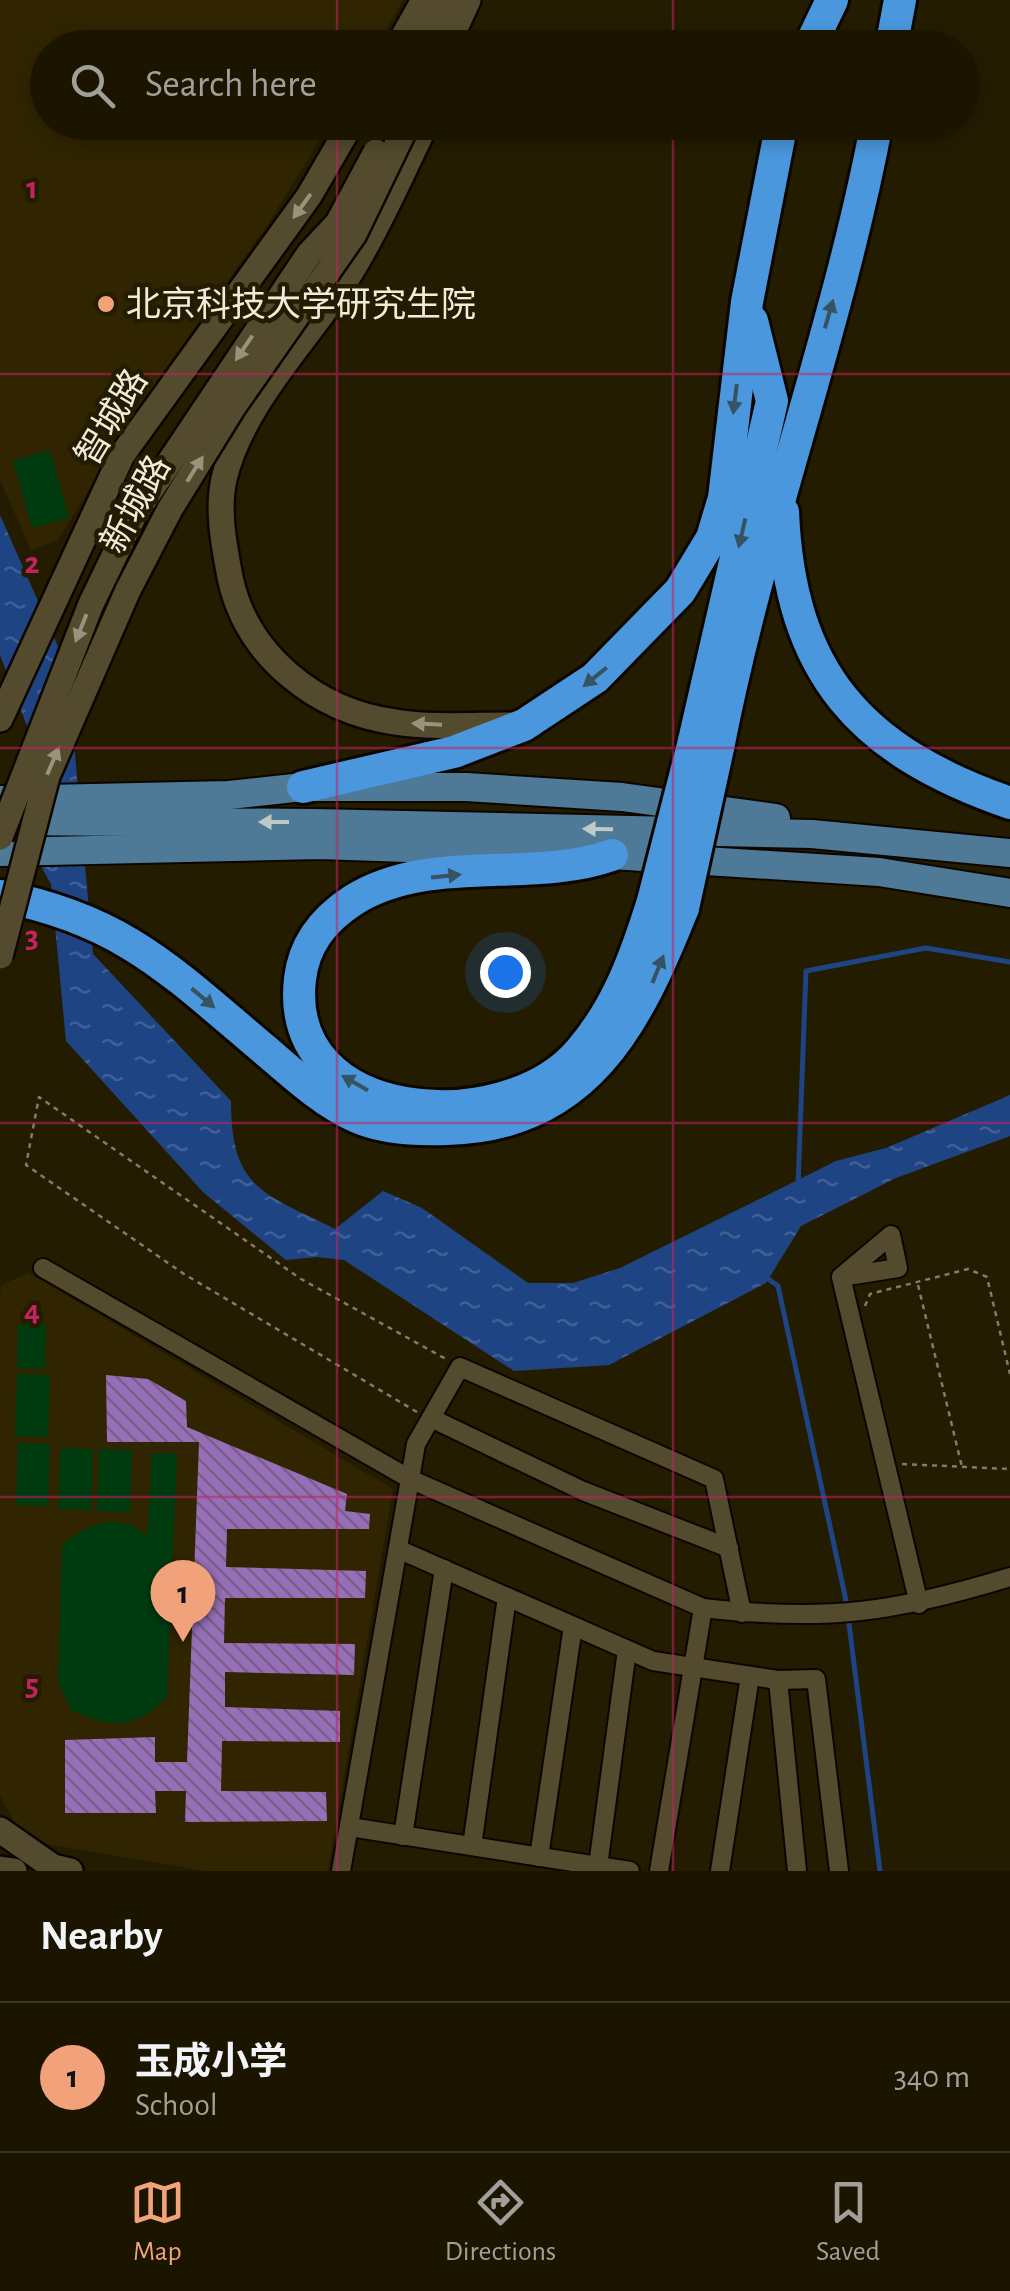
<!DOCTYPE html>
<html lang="en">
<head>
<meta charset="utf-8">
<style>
  body { margin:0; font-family:"Alegreya Sans","Noto Sans SC",sans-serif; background:#28220f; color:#f1f3f6 }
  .you { position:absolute; left:505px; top:972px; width:35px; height:35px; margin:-25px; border:8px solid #fff; border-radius:50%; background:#1a73e8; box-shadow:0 0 0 15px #1a73e833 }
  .badge { display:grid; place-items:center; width:65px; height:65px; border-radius:50%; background:#f1a27b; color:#111; font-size:32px; font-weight:700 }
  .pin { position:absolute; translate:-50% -82px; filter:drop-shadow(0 2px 5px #0008) }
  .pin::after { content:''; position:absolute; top:52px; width:35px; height:30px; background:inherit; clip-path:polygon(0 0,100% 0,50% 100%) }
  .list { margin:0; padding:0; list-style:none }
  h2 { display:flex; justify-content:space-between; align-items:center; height:130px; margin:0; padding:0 40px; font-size:42px }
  h2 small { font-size:32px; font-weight:400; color:#a09f99 }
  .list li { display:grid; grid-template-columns:65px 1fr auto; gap:30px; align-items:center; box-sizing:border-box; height:150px; padding:0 40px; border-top:2px solid #393422 }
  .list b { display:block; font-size:38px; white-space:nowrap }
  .list p { margin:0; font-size:32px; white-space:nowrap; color:#a09f99 }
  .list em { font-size:32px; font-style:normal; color:#a09f99 }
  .icon { flex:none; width:55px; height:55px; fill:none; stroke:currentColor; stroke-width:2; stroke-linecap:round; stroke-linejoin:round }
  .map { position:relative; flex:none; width:1010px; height:1871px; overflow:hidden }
  .search { position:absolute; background:#1b1500; box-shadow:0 5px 15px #0003; left:30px; right:30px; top:30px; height:110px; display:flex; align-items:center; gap:25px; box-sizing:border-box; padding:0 35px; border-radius:55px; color:#a09f99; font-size:38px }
  .sheet { height:280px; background:#1b1500 }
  nav { display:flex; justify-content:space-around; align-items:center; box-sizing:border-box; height:140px; border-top:2px solid #393422; background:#1b1500; font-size:28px; color:#a09f99 }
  nav a { display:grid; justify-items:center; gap:5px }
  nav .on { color:#f1a27b }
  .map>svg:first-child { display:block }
  .built { fill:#302500 }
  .green { fill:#003b10 }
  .water { fill:url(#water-ripples) }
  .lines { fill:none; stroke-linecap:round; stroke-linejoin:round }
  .stream { stroke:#1f4484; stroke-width:5 }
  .building { fill:url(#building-back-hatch) }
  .street-casing { stroke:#0d0600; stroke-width:22 }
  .secondary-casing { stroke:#0d0600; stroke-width:30 }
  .primary-casing { stroke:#0d0600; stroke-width:32 }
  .highway-casing { stroke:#0d0600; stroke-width:38 }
  .path { stroke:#847d66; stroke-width:2.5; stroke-dasharray:5 5; stroke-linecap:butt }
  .street { stroke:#544b2e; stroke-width:18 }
  .secondary { stroke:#544b2e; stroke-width:25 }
  .primary { stroke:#4e7997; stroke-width:28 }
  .highway { stroke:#4a97dd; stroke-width:32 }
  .secondary-bridge-casing { stroke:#0d0600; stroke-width:30; stroke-linecap:butt }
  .highway-bridge-casing { stroke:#0d0600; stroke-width:38; stroke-linecap:butt }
  .secondary-bridge { stroke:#544b2e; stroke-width:25 }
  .highway-bridge { stroke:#4a97dd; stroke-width:32 }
  .oneway { fill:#9a937b }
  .oneway2 { fill:#355363 }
  .oneway3 { fill:#bfc9c6 }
  .grid { fill:none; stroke:#c42361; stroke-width:2.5; stroke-opacity:0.55 }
  .poi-dot { fill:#f1a27b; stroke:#241c00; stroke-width:4 }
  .labels { text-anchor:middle; stroke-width:9; stroke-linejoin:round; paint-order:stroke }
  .poi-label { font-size:35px; fill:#f0ebda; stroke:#241c00; text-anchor:start }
  .street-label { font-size:35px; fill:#f0ebda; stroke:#241c00 }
  .grid-label { font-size:32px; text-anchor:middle; font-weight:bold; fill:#c42361; stroke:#241c00; stroke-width:9; stroke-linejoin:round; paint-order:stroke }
</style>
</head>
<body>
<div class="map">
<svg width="1010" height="1871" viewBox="0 0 1010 1871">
  <defs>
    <pattern id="water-ripples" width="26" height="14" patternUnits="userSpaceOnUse" patternTransform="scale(2.5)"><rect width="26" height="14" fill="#1f4484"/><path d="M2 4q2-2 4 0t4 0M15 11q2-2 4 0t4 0" fill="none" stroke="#405f95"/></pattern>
    <pattern id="building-back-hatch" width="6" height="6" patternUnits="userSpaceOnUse" patternTransform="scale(2.5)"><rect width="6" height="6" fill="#966fb8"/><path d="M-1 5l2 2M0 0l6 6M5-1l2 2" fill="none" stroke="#775f88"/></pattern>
  </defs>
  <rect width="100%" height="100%" fill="#241c00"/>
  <g class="built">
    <polygon points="0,0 403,0 376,47 48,48 48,122 330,123 268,224 155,384 58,540 31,550 0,480"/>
    <polygon points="29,1273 393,1489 328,1871 206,1871 47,1844 15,1823 0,1796 0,1296 1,1285"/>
  </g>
  <g class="green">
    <polygon points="50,450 69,518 32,528 13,461"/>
    <polygon points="18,1324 46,1325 45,1369 17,1368"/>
    <polygon points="17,1374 50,1375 48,1437 15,1436"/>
    <polygon points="18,1443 50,1444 48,1506 16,1505"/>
    <polygon points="60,1448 93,1449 91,1510 58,1509"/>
    <polygon points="99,1449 132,1450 130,1512 97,1511"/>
    <path d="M152 1453 177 1454 167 1697C135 1730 112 1729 71 1710L58 1682 62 1545C89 1523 120 1511 147 1536Z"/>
  </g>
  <path class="water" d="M0 515 67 667 93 954 231 1101C231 1190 264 1193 335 1229L383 1191 422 1208 528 1283H573L620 1268 836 1161 886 1148 1010 1095V1136L896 1178 801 1226 766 1283 609 1365 514 1371 344 1260 317 1257 286 1260 203 1192 66 1041 51 884 42 868 27 726 0 655Z"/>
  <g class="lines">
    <g class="stream">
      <polyline points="798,1186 806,971 926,948 1010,962"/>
      <polyline points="764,1276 778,1286 847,1605"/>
      <polyline points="848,1616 880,1871"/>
    </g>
  </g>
  <polygon class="building" points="106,1375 148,1379 186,1401 187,1427 347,1494 345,1511 370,1514 369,1529 227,1529 226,1567 366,1571 365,1598 225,1598 224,1643 355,1644 354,1675 225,1672 225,1707 340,1711 340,1742 222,1741 221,1791 326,1792 327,1821 185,1822 186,1791 155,1791 156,1813 65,1813 65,1740 155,1737 155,1762 187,1762 199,1442 107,1442"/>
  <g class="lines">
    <g class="street-casing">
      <g id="street">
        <polyline points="43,1268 410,1479 341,1871"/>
        <polyline points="841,1277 891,1235 898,1268 841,1277 919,1604"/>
        <polyline points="431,1418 583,1491 729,1548"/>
        <polyline points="400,1550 653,1661 778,1680 816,1679 839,1871"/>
        <path d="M742 1613 714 1479 460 1367 416 1444 410 1479 703 1608C826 1622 892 1613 1010 1577"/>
        <polyline points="778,1680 797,1871"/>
        <polyline points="350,1827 630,1871"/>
        <polyline points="403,1836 444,1569"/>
        <polyline points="472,1846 507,1597"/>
        <polyline points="539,1857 573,1626"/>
        <polyline points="598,1866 627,1650"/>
        <polyline points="659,1871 703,1608"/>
        <polyline points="720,1871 750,1676"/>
      </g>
    </g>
    <g class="secondary-casing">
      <g id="secondary">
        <polyline points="397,48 424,0"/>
        <polyline points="426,48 444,0"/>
        <polyline points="446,48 468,0"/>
        <path d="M427 122C403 170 382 220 355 265 315 334 243 399 224 479 217 510 224 545 230 577 246 655 316 711 395 722 432 728 472 725 509 725"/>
        <polyline points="0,719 122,455 309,196 352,122"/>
        <polyline points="0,1830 53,1867 70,1871"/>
        <polyline points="0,1869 14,1871"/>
      </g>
    </g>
    <g class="primary-casing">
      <g id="primary">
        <polyline points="0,800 229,795 303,787 466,787 622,797 776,818"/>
        <polyline points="0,821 314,823 812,834 1010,853"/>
        <polyline points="0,852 319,845 612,855 879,872 1010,893"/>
      </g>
    </g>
    <g class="highway-casing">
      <g id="highway">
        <polyline points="809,48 832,0"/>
        <polyline points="891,48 900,0"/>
        <path d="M783 512C790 673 860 751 1010 803"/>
        <polyline points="693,745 772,401 752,321"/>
        <path d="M718 748C759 536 837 334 877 122"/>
        <polyline points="303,787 454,752 524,725 595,678 680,591 712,538 724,498 747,302 782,122"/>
        <path d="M612 855C531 884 428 852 352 901 323 920 304 944 300 979 283 1125 505 1140 580 1051 618 1007 636 955 653 901"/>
        <path d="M0 896C124 920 172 972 265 1050 292 1073 324 1103 357 1117 382 1128 419 1130 447 1129 587 1126 637 1023 683 908"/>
      </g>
    </g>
    <g class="path">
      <polyline points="918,1285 962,1467"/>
      <polyline points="865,1306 870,1294 968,1269 987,1277 1010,1374"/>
      <polyline points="417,1412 184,1274 26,1165 39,1097 301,1279 446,1359"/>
      <polyline points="902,1464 1010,1469"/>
    </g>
    <use href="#street" class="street"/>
    <use href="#secondary" class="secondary"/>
    <use href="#primary" class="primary"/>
    <use href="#highway" class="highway"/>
    <g class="secondary-bridge-casing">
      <g id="secondary-bridge">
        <polyline points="0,837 91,604 134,515 309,254 338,223 376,152"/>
        <polyline points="0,956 47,776 128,590 170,509 233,407 354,234 408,122"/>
      </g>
    </g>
    <g class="highway-bridge-casing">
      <g id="highway-bridge">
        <polyline points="653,901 693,745"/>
        <polyline points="683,908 718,748"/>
      </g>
    </g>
    <use href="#secondary-bridge" class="secondary-bridge"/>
    <use href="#highway-bridge" class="highway-bridge"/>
  </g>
  <defs><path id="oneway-solid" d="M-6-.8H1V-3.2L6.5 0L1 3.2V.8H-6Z" transform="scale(2.5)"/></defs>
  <g class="oneway">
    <use href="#oneway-solid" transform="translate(302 206) rotate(126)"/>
    <use href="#oneway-solid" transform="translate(244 348) rotate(124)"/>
    <use href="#oneway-solid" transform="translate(195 469) rotate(-58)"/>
    <use href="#oneway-solid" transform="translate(81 628) rotate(112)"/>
    <use href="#oneway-solid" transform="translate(427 724) rotate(-177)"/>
    <use href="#oneway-solid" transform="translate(53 761) rotate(-67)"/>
  </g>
  <g class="oneway2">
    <use href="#oneway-solid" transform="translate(829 314) rotate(-74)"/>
    <use href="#oneway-solid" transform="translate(735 399) rotate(97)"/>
    <use href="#oneway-solid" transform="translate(742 533) rotate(103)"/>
    <use href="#oneway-solid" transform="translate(595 677) rotate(141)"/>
    <use href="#oneway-solid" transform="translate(446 876) rotate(-6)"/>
    <use href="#oneway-solid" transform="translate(658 969) rotate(-68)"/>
    <use href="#oneway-solid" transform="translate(203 998) rotate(40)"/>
    <use href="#oneway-solid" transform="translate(355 1083) rotate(-150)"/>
  </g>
  <g class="oneway3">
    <use href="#oneway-solid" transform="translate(274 822) rotate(-180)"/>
    <use href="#oneway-solid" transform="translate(598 829) rotate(-179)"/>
  </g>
  <path class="grid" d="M337 0V48M673 0V48M337 122V1871M673 122V1871M0 374H1010M0 748H1010M0 1123H1010M0 1497H1010"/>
  <circle class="poi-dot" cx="106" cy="304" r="10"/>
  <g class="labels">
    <g class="poi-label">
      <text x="126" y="316">北京科技大学研究生院</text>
    </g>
    <g class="street-label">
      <text transform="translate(111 417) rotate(-59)" y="12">智城路</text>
      <text transform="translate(135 504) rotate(-61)" y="12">新城路</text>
    </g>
  </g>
  <g class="grid-label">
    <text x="32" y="198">1</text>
    <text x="32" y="573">2</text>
    <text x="32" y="947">3</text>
    <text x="32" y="1321">4</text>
    <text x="32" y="1695">5</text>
  </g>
</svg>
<div class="you"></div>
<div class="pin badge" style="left:183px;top:1642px">1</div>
<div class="search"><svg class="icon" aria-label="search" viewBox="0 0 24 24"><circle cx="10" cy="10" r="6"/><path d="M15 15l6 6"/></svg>Search here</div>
</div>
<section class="sheet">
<h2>Nearby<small></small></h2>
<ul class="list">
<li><span class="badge">1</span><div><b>玉成小学</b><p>School</p></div><em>340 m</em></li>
</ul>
</section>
<nav>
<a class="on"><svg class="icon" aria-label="map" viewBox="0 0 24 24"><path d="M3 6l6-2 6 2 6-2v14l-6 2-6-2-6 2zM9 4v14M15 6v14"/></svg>Map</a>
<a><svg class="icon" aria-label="directions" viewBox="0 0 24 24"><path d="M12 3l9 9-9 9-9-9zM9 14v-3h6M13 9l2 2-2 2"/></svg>Directions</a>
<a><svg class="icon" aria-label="saved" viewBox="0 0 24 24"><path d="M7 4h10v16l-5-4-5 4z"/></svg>Saved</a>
</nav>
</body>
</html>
